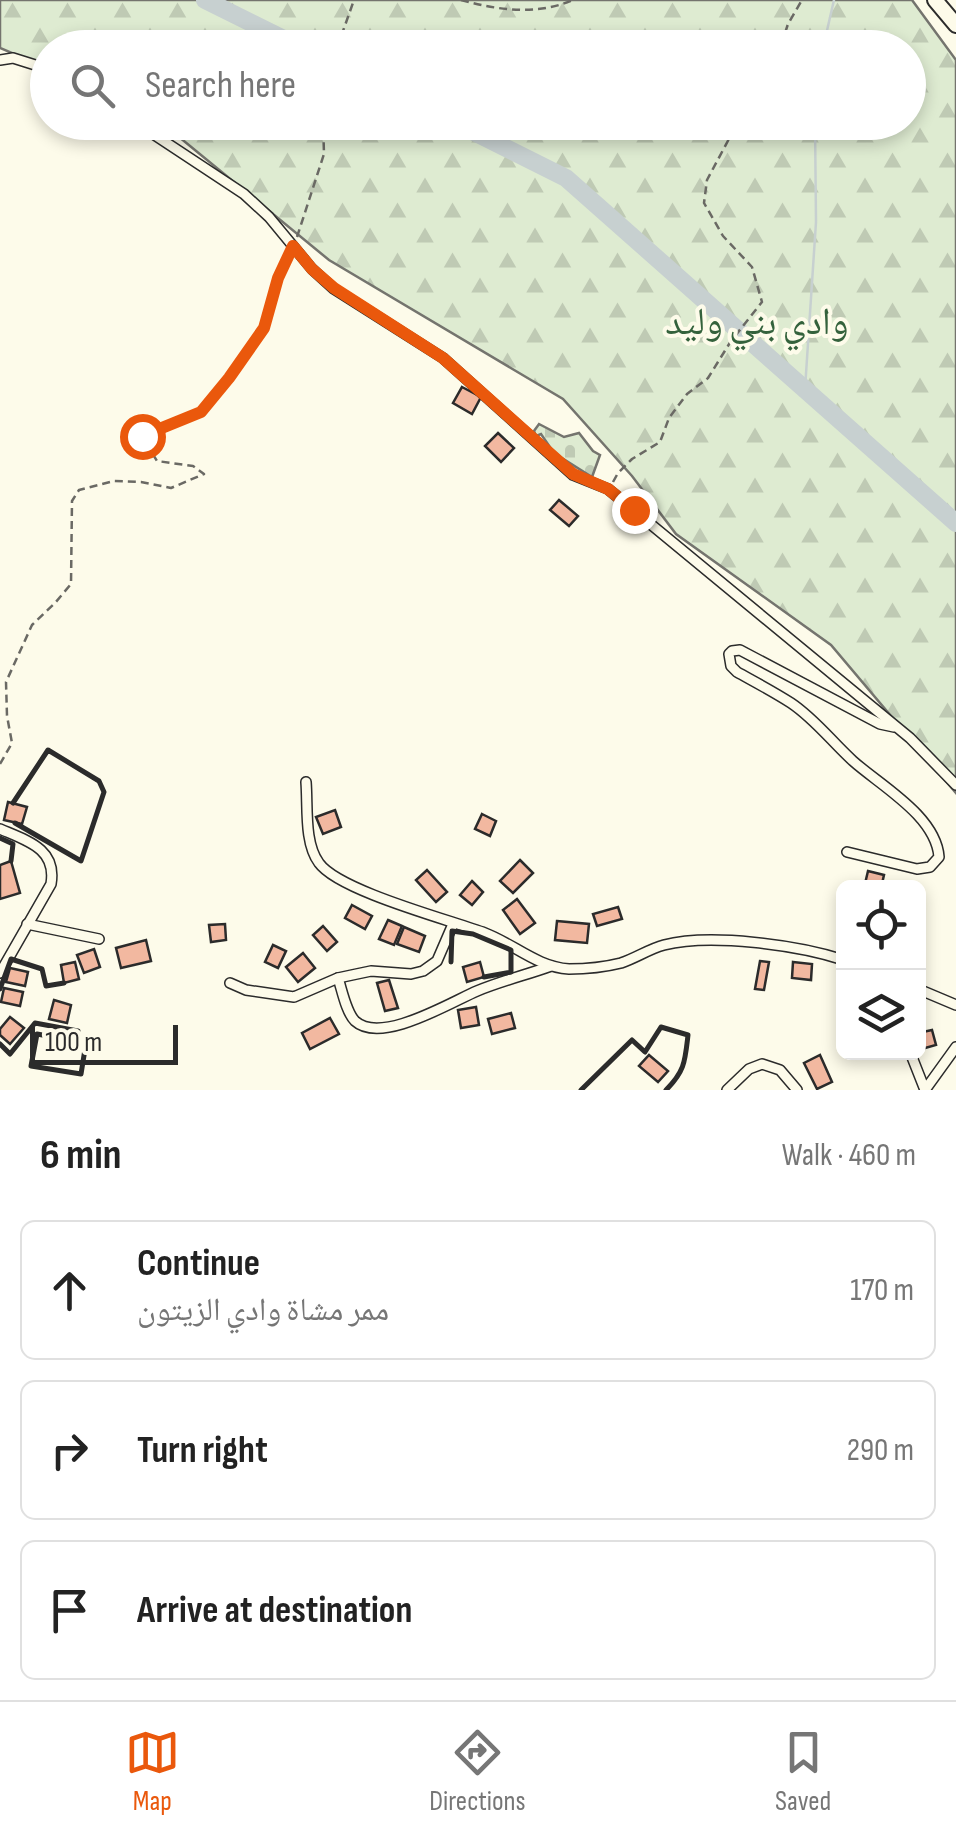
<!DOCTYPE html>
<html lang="en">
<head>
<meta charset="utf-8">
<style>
  body { margin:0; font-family:"Sofia Sans Condensed","Noto Naskh Arabic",sans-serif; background:#f6f6f6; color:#222 }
  .controls { position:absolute; right:30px; bottom:30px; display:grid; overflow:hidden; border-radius:15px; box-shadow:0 5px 15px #0003 }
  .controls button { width:90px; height:90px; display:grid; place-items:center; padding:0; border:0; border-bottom:2px solid #e0e0e0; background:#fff; color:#222; font:50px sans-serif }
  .scale { position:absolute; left:30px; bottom:25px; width:148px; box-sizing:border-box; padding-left:10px; border:5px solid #2b2b2b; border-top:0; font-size:28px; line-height:35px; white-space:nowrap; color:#2b2b2b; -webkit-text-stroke:8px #fdfbea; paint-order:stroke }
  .stop { position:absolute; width:30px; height:30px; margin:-22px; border:8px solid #ea580c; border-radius:50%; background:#fff }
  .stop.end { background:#ea580c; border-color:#fff; box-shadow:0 2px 10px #0008 }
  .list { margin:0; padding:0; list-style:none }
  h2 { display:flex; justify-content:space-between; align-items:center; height:130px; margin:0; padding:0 40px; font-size:42px }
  h2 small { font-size:32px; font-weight:400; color:#767676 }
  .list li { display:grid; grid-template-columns:65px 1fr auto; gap:30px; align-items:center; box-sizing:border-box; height:140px; margin:0 20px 20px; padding:0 20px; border:2px solid #e0e0e0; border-radius:15px }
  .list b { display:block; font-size:38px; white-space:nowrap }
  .list p { margin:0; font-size:32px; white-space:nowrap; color:#767676 }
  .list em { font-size:32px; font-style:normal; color:#767676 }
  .icon { flex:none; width:55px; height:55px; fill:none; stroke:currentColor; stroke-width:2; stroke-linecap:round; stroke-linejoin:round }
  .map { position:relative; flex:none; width:956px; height:1090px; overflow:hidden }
  .search { position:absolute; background:#fff; box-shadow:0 5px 15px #0003; left:30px; right:30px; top:30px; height:110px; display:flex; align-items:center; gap:25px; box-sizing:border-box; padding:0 35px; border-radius:55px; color:#767676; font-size:38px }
  .sheet { height:610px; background:#fff }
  nav { display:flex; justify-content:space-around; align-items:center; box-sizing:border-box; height:140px; border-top:2px solid #e0e0e0; background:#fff; font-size:28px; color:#767676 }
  nav a { display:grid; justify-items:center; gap:5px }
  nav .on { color:#ea580c }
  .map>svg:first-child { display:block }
  .forest { fill:url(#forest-firs); stroke:#74746e; stroke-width:2.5 }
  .cemetery { fill:url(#cemetery-stones); stroke:#74746e; stroke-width:2.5 }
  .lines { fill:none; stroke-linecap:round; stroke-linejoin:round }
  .stream { stroke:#c7d0d0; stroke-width:2.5 }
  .river { stroke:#c7d0d0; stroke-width:18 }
  .building { fill:#f2b8a0; stroke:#2b2b2b; stroke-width:2.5 }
  .minor-casing { stroke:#2b2b2b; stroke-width:12 }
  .primary-casing { stroke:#2b2b2b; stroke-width:18 }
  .path { stroke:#6a6964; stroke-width:2.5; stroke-dasharray:8 5; stroke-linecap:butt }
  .minor { stroke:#fdfbea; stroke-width:9 }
  .primary { stroke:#fdfbea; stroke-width:14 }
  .wall { stroke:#2b2b2b; stroke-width:5 }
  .route { stroke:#ea580c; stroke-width:12 }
  .labels { text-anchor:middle; stroke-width:8; stroke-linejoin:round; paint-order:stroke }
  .park-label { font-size:38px; fill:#34623c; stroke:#fdfbea }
</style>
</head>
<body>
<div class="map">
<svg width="956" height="1090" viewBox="0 0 956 1090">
  <defs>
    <pattern id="forest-firs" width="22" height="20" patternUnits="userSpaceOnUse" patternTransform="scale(2.5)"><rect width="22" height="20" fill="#deebd1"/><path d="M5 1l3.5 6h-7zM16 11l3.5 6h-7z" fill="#bfcab4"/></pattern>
    <pattern id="cemetery-stones" width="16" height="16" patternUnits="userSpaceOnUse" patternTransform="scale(2.5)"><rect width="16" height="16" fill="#deebd1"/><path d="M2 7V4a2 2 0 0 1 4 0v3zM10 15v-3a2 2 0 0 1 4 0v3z" fill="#bfcab4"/></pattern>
  </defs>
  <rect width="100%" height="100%" fill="#fdfbea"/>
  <polygon class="forest" points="0,0 912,0 956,60 956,793 831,645 676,534 632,476 563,399 329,260 162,123 908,122 908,48 48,48 47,68 0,48"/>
  <polygon class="cemetery" points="539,424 564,437 579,433 593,451 600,455 592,477 554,453 541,434 536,436 534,431"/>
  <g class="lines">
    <g class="stream">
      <polyline points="823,48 834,0"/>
      <polyline points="805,389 816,222 815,122"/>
    </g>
    <g class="river">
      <polyline points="205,0 302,48"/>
      <polyline points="454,122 566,178 956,523"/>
    </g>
  </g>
  <g class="building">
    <polygon points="462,387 481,397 472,414 453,403"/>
    <polygon points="498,433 514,448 501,462 485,446"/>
    <polygon points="559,500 578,516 569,526 550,510"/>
    <polygon points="8,802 27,807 22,824 4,820"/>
    <polygon points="335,810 341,827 323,834 316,817"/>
    <polygon points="482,814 496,821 490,836 475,829"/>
    <polygon points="520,860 533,873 513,893 500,881"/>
    <polygon points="11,861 20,893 0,899 0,865"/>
    <polygon points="427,870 447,892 436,902 416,880"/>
    <polygon points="868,871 884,875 881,888 864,888"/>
    <polygon points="472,881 483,892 472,905 460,895"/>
    <polygon points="517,899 535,923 520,934 503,910"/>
    <polygon points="352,905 372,916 365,929 345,918"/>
    <polygon points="618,907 622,919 597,926 593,914"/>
    <polygon points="388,920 402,926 394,945 379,939"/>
    <polygon points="557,921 589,924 587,943 555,940"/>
    <polygon points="225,924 226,940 211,942 209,925"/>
    <polygon points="323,926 337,942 327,951 313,935"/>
    <polygon points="404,927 425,936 419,952 397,944"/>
    <polygon points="146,940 151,961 121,968 116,948"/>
    <polygon points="273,945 286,951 278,968 265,962"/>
    <polygon points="94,949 100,967 84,973 77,955"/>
    <polygon points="303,953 315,968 298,982 286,967"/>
    <polygon points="760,961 769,962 764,990 755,989"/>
    <polygon points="75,962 79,979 64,983 61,965"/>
    <polygon points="480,962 484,977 467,982 463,967"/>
    <polygon points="793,962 812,964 811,980 792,978"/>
    <polygon points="10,968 28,972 25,986 6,982"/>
    <polygon points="389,980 398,1008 385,1011 377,983"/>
    <polygon points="4,988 23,992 20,1006 1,1002"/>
    <polygon points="54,1000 71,1005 67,1023 49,1019"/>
    <polygon points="476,1007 479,1025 461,1028 458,1010"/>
    <polygon points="511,1013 515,1028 492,1034 488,1019"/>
    <polygon points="10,1017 24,1028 10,1044 0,1035 0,1029"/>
    <polygon points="330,1018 339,1034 310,1049 302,1033"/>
    <polygon points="932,1030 936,1045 918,1050 918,1033"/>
    <polygon points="649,1055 668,1071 658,1082 639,1066"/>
    <polygon points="820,1055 832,1082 817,1089 804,1063"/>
  </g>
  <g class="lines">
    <g class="minor-casing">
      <g id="minor">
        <polyline points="0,60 13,58 48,69"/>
        <polyline points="135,122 244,194 269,217 312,269 334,289 443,358 573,475 608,489 910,738 956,785"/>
        <path d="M306 782C308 807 304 843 319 863 339 891 450 920 485 933 514 944 537 967 569 969 585 969 605 967 621 963 636 958 649 949 664 945 710 933 798 945 844 960"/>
        <path d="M0 829C28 841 57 849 51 884L0 973"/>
        <path d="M847 852 917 869 930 867 939 857C936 816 881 786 853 761 832 742 815 719 791 703 774 692 755 682 737 672L731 666 729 654 732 651 740 650 880 724 894 727"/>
        <polyline points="27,924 99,939"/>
        <path d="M338 978C342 990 346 1012 355 1021 381 1045 451 1002 477 991 501 981 526 975 551 966"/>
        <polyline points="230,983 246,990 294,997 338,978 352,975 371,971 411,974 423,971 437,961 453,924"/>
        <polyline points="918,989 956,1005"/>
        <polyline points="910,1052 925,1090"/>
        <polyline points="727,1090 749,1069 762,1064 780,1070 797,1090"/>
        <polyline points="925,1090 956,1047"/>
      </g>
    </g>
    <g class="primary-casing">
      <polyline id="primary" points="935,0 956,25"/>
    </g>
    <g class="path">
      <path d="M461 0C498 10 536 16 573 0"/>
      <polyline points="337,48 354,0"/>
      <polyline points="766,48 783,39 788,24 802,0"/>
      <polyline points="297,237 324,154 323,122"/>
      <polyline points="613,482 618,473 632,459 660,442 669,418 687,394 708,378 731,341 762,302 752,267 723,236 704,203 707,180 738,122"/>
      <polyline points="0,764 12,743 7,716 6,682 32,625 55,603 71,584 72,501 79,490 114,481 141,482 171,488 204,474 193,466 157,461 142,436 201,412 229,378 264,328 278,278 290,253"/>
    </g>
    <use href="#minor" class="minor"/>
    <use href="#primary" class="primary"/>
    <g class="wall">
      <polyline points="13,803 48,750 99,781 104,792 81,861 15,823"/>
      <polyline points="0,838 13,844 11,861"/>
      <polyline points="451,962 452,931 473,934 511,950 511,972 484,977"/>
      <polyline points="0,989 11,959 42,969 46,986 64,983"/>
      <polygon points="37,1034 86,1043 81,1074 31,1066"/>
      <polyline points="0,1044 10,1054 35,1023 78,1031"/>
      <path d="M581 1090 632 1040 645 1052 661 1027 688 1035C685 1061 685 1071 666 1090"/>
    </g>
  </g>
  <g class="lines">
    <polyline class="route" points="142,436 201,412 229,378 264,328 278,278 293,246 312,269 334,288 443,358 573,474 608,489 634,510"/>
  </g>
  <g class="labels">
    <g class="park-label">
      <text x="757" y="334">وادي بني وليد</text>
    </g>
  </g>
</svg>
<div class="controls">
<button><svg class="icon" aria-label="locate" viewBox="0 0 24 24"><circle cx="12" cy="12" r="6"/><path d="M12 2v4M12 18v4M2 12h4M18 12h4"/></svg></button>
<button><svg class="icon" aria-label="layers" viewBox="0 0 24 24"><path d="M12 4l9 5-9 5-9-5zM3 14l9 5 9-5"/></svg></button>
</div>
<div class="scale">100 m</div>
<div class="stop" style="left:142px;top:436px"></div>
<div class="stop end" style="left:634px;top:510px"></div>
<div class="search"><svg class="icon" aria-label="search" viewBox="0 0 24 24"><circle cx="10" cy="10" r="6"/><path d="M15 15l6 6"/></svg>Search here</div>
</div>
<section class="sheet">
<h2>6 min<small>Walk · 460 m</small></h2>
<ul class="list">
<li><svg class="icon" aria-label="ahead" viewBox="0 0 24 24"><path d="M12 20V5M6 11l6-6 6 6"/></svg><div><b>Continue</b><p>ممر مشاة وادي الزيتون</p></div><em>170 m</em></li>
<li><svg class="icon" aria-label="right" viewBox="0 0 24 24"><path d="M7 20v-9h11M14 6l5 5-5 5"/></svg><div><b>Turn right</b></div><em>290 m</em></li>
<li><svg class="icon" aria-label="arrive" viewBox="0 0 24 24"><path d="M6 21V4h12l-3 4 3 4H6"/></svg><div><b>Arrive at destination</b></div></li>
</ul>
</section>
<nav>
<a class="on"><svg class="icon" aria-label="map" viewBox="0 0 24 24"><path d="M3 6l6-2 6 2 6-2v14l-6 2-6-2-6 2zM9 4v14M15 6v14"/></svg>Map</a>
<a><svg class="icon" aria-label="directions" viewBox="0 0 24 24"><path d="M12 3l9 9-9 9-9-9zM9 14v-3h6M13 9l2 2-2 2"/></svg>Directions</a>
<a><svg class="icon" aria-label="saved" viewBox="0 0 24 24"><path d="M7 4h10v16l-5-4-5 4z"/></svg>Saved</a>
</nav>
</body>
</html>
